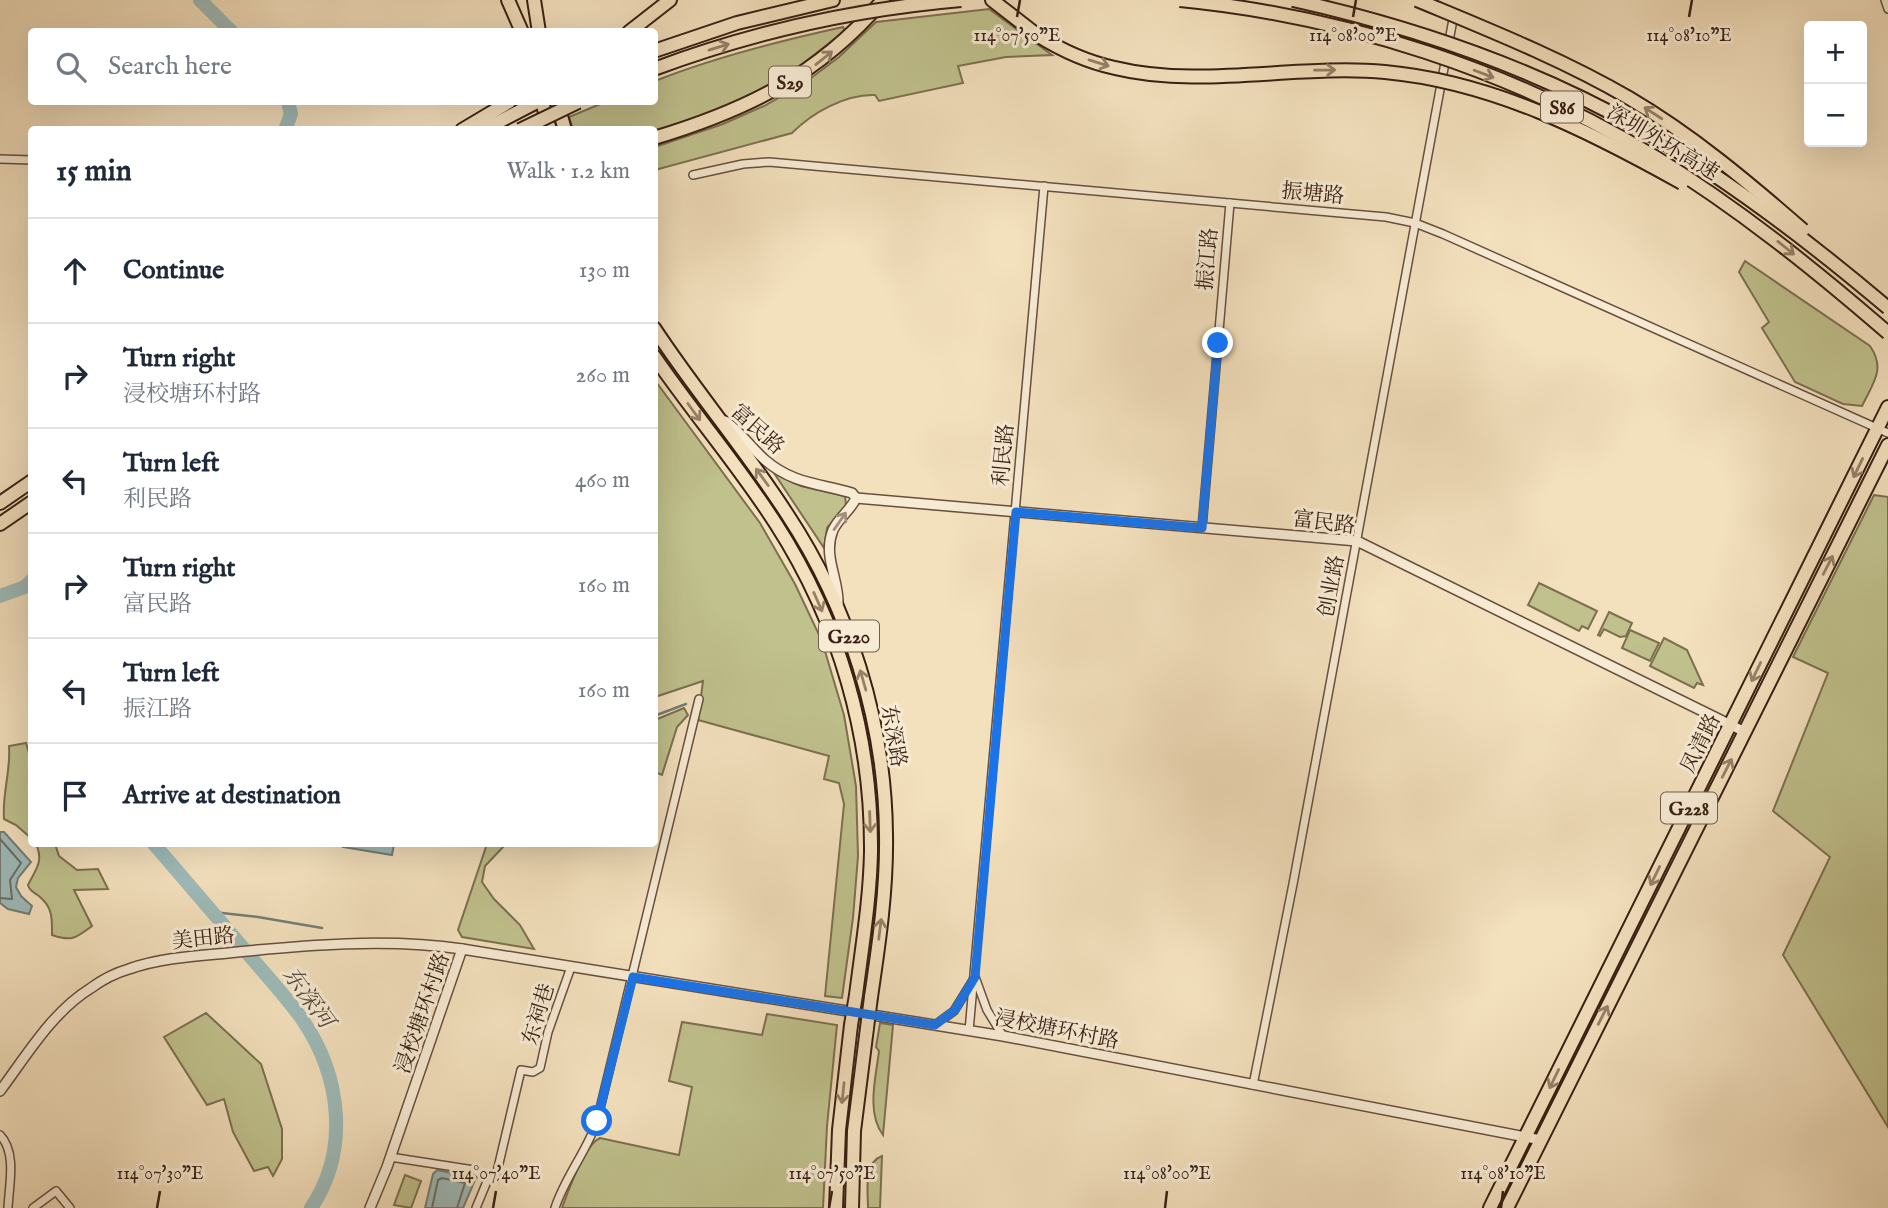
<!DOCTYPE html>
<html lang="en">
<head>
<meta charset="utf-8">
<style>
  body { margin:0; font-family:"IM FELL English","Noto Serif SC",serif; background:#f6f6f7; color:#1f2937 }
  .controls { position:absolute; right:21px; top:21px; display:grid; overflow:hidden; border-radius:7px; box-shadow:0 7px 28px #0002 }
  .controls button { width:63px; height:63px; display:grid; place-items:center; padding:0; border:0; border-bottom:2px solid #e0e1e3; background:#fff; color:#1f2937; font:35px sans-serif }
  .stop { position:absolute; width:21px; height:21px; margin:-16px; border:5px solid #1a73e8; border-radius:50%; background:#fff }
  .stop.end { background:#1a73e8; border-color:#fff; box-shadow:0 2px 7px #0008 }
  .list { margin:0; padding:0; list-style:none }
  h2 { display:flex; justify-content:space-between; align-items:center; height:91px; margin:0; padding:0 28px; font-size:30px }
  h2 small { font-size:23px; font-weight:400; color:#747a83 }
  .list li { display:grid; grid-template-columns:46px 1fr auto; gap:21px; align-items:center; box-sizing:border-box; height:105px; padding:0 28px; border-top:2px solid #e0e1e3 }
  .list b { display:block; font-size:26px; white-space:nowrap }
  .list p { margin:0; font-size:23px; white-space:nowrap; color:#747a83 }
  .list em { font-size:23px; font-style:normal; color:#747a83 }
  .icon { flex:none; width:38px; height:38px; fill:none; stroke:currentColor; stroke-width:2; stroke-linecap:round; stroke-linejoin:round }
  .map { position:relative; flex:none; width:1888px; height:1208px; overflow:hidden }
  .search { position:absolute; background:#fff; box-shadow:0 7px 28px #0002; left:28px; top:28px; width:630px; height:77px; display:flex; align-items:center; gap:18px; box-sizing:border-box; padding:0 24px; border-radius:7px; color:#747a83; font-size:26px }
  .panel { position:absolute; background:#fff; box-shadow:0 7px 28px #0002; left:28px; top:126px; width:630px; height:721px; border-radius:7px }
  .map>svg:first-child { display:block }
  .green { fill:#c0c18d; stroke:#7c7050; stroke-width:2 }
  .water { fill:#9ebbb9; stroke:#767d77; stroke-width:2 }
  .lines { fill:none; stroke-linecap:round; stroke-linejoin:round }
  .shore { stroke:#6c6d66; stroke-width:2 }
  .stream { stroke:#767d77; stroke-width:2.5 }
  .river { stroke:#9ebbb9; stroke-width:14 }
  .minor-casing { stroke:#684f3e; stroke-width:10 }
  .tertiary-casing { stroke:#684f3e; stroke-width:12 }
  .trunk-casing { stroke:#391f13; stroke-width:16 }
  .motorway-casing { stroke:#391f13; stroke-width:16 }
  .minor { stroke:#f7ebd4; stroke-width:7 }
  .tertiary { stroke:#f7ebd4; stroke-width:9 }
  .trunk { stroke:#f3e0bd; stroke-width:12 }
  .motorway { stroke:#f3e0bd; stroke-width:12 }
  .trunk-bridge-casing { stroke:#391f13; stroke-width:16; stroke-linecap:butt }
  .motorway-bridge-casing { stroke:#391f13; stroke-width:16; stroke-linecap:butt }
  .trunk-bridge { stroke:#f3e0bd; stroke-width:12 }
  .motorway-bridge { stroke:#f3e0bd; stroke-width:12 }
  .oneway { stroke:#968068 }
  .oneway2 { stroke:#a28f7d }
  .route { stroke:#1a73e8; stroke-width:9 }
  .ticks { fill:none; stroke:#391f13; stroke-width:2.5 }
  .labels { text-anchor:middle; stroke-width:6; stroke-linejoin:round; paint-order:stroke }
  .shield { fill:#f7ebd4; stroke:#725c4d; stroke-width:2 }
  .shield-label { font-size:19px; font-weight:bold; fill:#391f13 }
  .street-label { font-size:21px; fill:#391f13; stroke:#f7ebd4 }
  .water-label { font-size:23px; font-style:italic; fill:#574e45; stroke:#f7ebd4 }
  .ticks-label { font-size:18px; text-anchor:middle; fill:#391f13; stroke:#f7ebd4; stroke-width:6; stroke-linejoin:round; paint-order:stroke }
</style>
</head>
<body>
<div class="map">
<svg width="1888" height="1208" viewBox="0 0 1888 1208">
  <rect width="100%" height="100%" fill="#f3e0bd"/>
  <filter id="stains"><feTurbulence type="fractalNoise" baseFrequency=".00286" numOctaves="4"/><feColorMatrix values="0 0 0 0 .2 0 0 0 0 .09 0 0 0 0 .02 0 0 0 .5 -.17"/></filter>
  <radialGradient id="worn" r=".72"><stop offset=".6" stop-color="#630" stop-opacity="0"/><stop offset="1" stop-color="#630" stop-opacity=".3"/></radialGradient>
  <g class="green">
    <path d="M989 9 1052 55 1006 57 958 66 963 83 879 101 875 95C845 94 812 113 792 133L655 170V147L723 124 764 106 803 84 839 57 876 22Z"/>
    <path d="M843 27 845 31 787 76 721 109 655 131 573 129 569 117 605 102H654L655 81C715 57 779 41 843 27Z"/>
    <path d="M1745 261 1870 346C1886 369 1873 383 1862 406L1843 404 1795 382 1762 328 1769 322 1739 272Z"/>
    <polygon points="654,379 760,523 795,584 822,641 844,715 856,786 858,856 853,918 842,998 825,996 844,804 839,783 824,779 829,756 698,720 703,681 655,697"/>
    <polygon points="774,473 801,486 845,496 846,505 827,528 824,548"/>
    <polygon points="1874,495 1888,497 1888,1127 1783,955 1830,857 1773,811 1828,673 1793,657"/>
    <polygon points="1539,583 1597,611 1588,629 1582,626 1579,631 1528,605"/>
    <polygon points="1609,612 1632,623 1626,636 1620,637 1604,629 1600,636 1598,635"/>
    <polygon points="1630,630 1659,643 1650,661 1622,648"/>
    <polygon points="1664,638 1687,650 1703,685 1697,683 1694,688 1650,666"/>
    <polygon points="684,708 688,715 677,727 662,775 655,772 655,720"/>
    <path d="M26 743 31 760V838L16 825 4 819C2 793 11 771 9 746Z"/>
    <path d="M36 844H55L59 856 77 870 98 869 108 889 74 890 92 926C76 938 72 942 52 935 52 919 53 908 40 897 34 892 30 892 28 885 36 869 44 861 36 844Z"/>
    <polygon points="487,844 506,844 485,866 482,882 494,899 520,925 534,949 462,937 458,930"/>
    <polygon points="206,1013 261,1064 282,1129 282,1159 273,1176 268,1167 254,1171 233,1132 224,1099 207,1105 164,1037"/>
    <path d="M767 1014 837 1025 827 1126 823 1208H562C568 1191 584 1145 600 1138L679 1155 692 1087 669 1081 682 1022 762 1035Z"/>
    <path d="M880 1023 893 1025 883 1135C866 1112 876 1077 879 1051L876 1047Z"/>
    <path d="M882 1156 880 1208H868C868 1191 863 1163 882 1156Z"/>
    <polygon points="405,1175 421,1181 411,1208 394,1205"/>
  </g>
  <g class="water">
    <polygon points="0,832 4,832 31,862 18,878 16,887 21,896 32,906 29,914 8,909 0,903"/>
    <polygon points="344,844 394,844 392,855 343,847"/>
    <polygon points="437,1170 476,1178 463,1208 425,1208 433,1174"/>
  </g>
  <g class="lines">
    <g class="shore">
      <polyline points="0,839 21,863 10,880 12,899 0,898"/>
      <polyline points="432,1208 438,1180 442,1178 465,1183 457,1208"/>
    </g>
    <g class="stream">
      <polyline points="654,716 686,704"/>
      <polyline points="213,912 258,917 322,928"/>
    </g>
    <g class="river">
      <polyline points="200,0 232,32"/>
      <polyline points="285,130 291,114 288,102"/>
      <polyline points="0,596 25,587 32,580"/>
      <path d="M154 844C184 879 214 914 244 949 263 972 284 994 302 1019 341 1076 350 1150 311 1208"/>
    </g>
    <g class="minor-casing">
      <g id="minor">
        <polyline points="1885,0 1888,9"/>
        <polyline points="0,159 32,160"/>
        <polyline points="693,175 743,164 769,162 1386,217 1415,223 1443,234 1888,433"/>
        <polyline points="1202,528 1230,203"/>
        <polyline points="935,1025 954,1011 975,977 987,1010 1003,1036"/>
        <polyline points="969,1031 1044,186"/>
        <polyline points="1253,1085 1293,884 1454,14"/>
        <path d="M0 1135C17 1153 9 1185 8 1208"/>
        <polyline points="390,1157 474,1170 488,1179"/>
        <polyline points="33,1208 56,1191 70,1208"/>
        <polyline points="476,1208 488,1179 496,1176 521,1070 533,1072 540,1068 548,1032 571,967"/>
        <path d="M555 1208C565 1177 587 1151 597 1121L699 699"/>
      </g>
    </g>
    <g class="tertiary-casing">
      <g id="tertiary">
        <path d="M725 421C740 431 751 448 765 460 793 484 818 483 852 493L856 498C851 510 839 517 833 530 822 557 840 580 838 607"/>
        <polyline points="856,498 1357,541 1745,732"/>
        <path d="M0 1091C27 1055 52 1012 91 988 102 980 115 973 129 969 160 958 195 956 228 953 304 945 388 938 462 949"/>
        <polyline points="370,1208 387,1167 462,949 1003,1036 1541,1140"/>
      </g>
    </g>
    <g class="trunk-casing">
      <g id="trunk">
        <polyline points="508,0 522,32"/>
        <polyline points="534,0 539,32"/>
        <polyline points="542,102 550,130"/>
        <polyline points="557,102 565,130"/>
        <path d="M654 328C696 392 746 450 787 514 849 608 885 721 886 834 887 889 879 943 871 997"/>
        <path d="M654 356C693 413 739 466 776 524 839 622 872 736 871 852 870 900 862 947 856 995"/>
        <polyline points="836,1208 839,1130 851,1025"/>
        <polyline points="852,1208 854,1131 867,1028"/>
        <polyline points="1490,1208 1888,407"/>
        <polyline points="1507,1208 1888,445"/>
      </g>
    </g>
    <g class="motorway-casing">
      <g id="motorway">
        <polyline points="992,0 1037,35"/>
        <polyline points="629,32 670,0"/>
        <polyline points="654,51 737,23 833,0"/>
        <polyline points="462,130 509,102"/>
        <polyline points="483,130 537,102"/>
        <path d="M654 138C747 110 819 75 883 0"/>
        <polyline points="0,503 32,481"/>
        <polyline points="0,524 32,502"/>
      </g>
    </g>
    <use href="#minor" class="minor"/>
    <use href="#tertiary" class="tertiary"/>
    <use href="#trunk" class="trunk"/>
    <use href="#motorway" class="motorway"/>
    <g class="trunk-bridge-casing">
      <g id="trunk-bridge">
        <polyline points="851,1025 856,995"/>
        <polyline points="867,1028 871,997"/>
      </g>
    </g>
    <g class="motorway-bridge-casing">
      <g id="motorway-bridge">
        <path d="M1180 0C1346 16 1513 71 1655 157 1738 208 1814 269 1888 333"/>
        <path d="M1293 0C1414 27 1531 67 1639 128 1728 179 1810 242 1888 308"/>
        <path d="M1417 0C1489 30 1562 59 1629 98 1692 135 1748 182 1803 230"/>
        <path d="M1037 35C1061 50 1087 62 1115 68 1201 89 1296 64 1385 72 1493 82 1589 131 1682 183"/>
        <path d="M654 69C753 32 856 9 961 0"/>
        <polyline points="520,130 578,102"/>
      </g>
    </g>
    <use href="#trunk-bridge" class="trunk-bridge"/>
    <use href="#motorway-bridge" class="motorway-bridge"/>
  </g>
  <defs><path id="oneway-shaft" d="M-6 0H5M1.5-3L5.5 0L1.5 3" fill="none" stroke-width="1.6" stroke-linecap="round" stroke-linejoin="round" transform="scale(1.75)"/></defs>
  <g class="oneway">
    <use href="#oneway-shaft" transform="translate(719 47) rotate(-17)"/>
    <use href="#oneway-shaft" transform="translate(824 58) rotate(-39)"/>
    <use href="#oneway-shaft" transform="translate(1099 63) rotate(17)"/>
    <use href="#oneway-shaft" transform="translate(1325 70) rotate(-1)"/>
    <use href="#oneway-shaft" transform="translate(1484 74) rotate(21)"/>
    <use href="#oneway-shaft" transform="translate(1653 113) rotate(-147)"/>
    <use href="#oneway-shaft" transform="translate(1786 248) rotate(39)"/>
    <use href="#oneway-shaft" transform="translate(694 412) rotate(54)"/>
    <use href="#oneway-shaft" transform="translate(1858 468) rotate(116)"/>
    <use href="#oneway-shaft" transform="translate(762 477) rotate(-126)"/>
    <use href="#oneway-shaft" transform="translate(1828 565) rotate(-63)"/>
    <use href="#oneway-shaft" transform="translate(818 602) rotate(66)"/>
    <use href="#oneway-shaft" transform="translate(1756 672) rotate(116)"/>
    <use href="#oneway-shaft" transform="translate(863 680) rotate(-106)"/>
    <use href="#oneway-shaft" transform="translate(1727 768) rotate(-63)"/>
    <use href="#oneway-shaft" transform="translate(870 822) rotate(88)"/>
    <use href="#oneway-shaft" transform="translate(1655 876) rotate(116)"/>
    <use href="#oneway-shaft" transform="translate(880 929) rotate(-83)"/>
    <use href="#oneway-shaft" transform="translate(1603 1015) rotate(-63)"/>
    <use href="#oneway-shaft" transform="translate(1554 1079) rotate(116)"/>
    <use href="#oneway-shaft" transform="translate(843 1093) rotate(96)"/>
  </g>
  <use class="oneway2" href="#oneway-shaft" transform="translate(840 521) rotate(-55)"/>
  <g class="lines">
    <polyline class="route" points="597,1121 633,977 935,1025 955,1010 975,977 1016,512 1202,528 1218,343"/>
  </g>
  <path class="ticks" d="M1017 17 1020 0M1353 17 1356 0M1689 17 1692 0M157 1208 160 1191M493 1208 496 1191M829 1208 832 1191M1165 1208 1167 1191M1501 1208 1503 1191"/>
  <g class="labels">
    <g class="shield">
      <rect x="769" y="66.5" width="42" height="31" rx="5"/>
      <rect x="1541" y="91.5" width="42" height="31" rx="5"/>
      <rect x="819" y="620.5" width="60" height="31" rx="5"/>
      <rect x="1661" y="792.5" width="56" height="31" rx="5"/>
    </g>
    <g class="shield-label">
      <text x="790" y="89">S29</text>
      <text x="1562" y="114">S86</text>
      <text x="849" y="643">G220</text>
      <text x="1689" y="815">G228</text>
    </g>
    <g class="street-label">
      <text transform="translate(1663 142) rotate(31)" y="7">深圳外环高速</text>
      <text transform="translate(1313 193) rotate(5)" y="7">振塘路</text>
      <text transform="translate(1207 259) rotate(-85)" y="7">振江路</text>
      <text transform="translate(758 429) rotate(42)" y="7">富民路</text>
      <text transform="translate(1003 455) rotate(-85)" y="7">利民路</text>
      <text transform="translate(1324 522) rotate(7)" y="7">富民路</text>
      <text transform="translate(1331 586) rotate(-80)" y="7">创业路</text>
      <text transform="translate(894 736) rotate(80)" y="7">东深路</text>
      <text transform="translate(1700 743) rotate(-64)" y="7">凤清路</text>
      <text transform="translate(203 938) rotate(-6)" y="7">美田路</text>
      <text transform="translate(422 1013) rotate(-71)" y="7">浸校塘环村路</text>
      <text transform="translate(538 1014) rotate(-73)" y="7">东祠巷</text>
      <text transform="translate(1057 1029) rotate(11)" y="7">浸校塘环村路</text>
    </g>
    <g class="water-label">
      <text transform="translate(309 997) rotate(54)" y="8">东深河</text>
    </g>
  </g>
  <g class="ticks-label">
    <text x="1017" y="41">114°07'50"E</text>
    <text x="1353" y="41">114°08'00"E</text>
    <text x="1689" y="41">114°08'10"E</text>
    <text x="160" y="1179">114°07'30"E</text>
    <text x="496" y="1179">114°07'40"E</text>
    <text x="832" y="1179">114°07'50"E</text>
    <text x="1167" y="1179">114°08'00"E</text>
    <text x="1503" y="1179">114°08'10"E</text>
  </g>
  <rect width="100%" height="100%" filter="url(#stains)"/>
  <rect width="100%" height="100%" fill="url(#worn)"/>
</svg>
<div class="controls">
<button>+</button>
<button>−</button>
</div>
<div class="stop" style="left:597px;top:1121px"></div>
<div class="stop end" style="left:1218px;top:343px"></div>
<div class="search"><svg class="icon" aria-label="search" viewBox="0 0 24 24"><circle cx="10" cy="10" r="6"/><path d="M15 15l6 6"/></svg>Search here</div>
<section class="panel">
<h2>15 min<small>Walk · 1.2 km</small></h2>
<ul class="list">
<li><svg class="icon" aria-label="ahead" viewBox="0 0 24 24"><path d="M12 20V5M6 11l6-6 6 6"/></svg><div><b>Continue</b></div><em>130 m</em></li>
<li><svg class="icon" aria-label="right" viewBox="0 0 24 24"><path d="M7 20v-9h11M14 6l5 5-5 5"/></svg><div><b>Turn right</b><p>浸校塘环村路</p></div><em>260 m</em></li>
<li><svg class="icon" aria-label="left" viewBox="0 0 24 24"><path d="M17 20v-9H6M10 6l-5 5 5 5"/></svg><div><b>Turn left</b><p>利民路</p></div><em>460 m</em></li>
<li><svg class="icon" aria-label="right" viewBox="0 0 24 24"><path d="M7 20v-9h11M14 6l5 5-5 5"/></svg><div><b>Turn right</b><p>富民路</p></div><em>160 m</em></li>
<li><svg class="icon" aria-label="left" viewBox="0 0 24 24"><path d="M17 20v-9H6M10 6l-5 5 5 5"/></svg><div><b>Turn left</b><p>振江路</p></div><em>160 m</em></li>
<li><svg class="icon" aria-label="arrive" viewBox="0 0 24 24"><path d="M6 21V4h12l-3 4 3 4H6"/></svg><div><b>Arrive at destination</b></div></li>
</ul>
</section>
</div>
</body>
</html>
